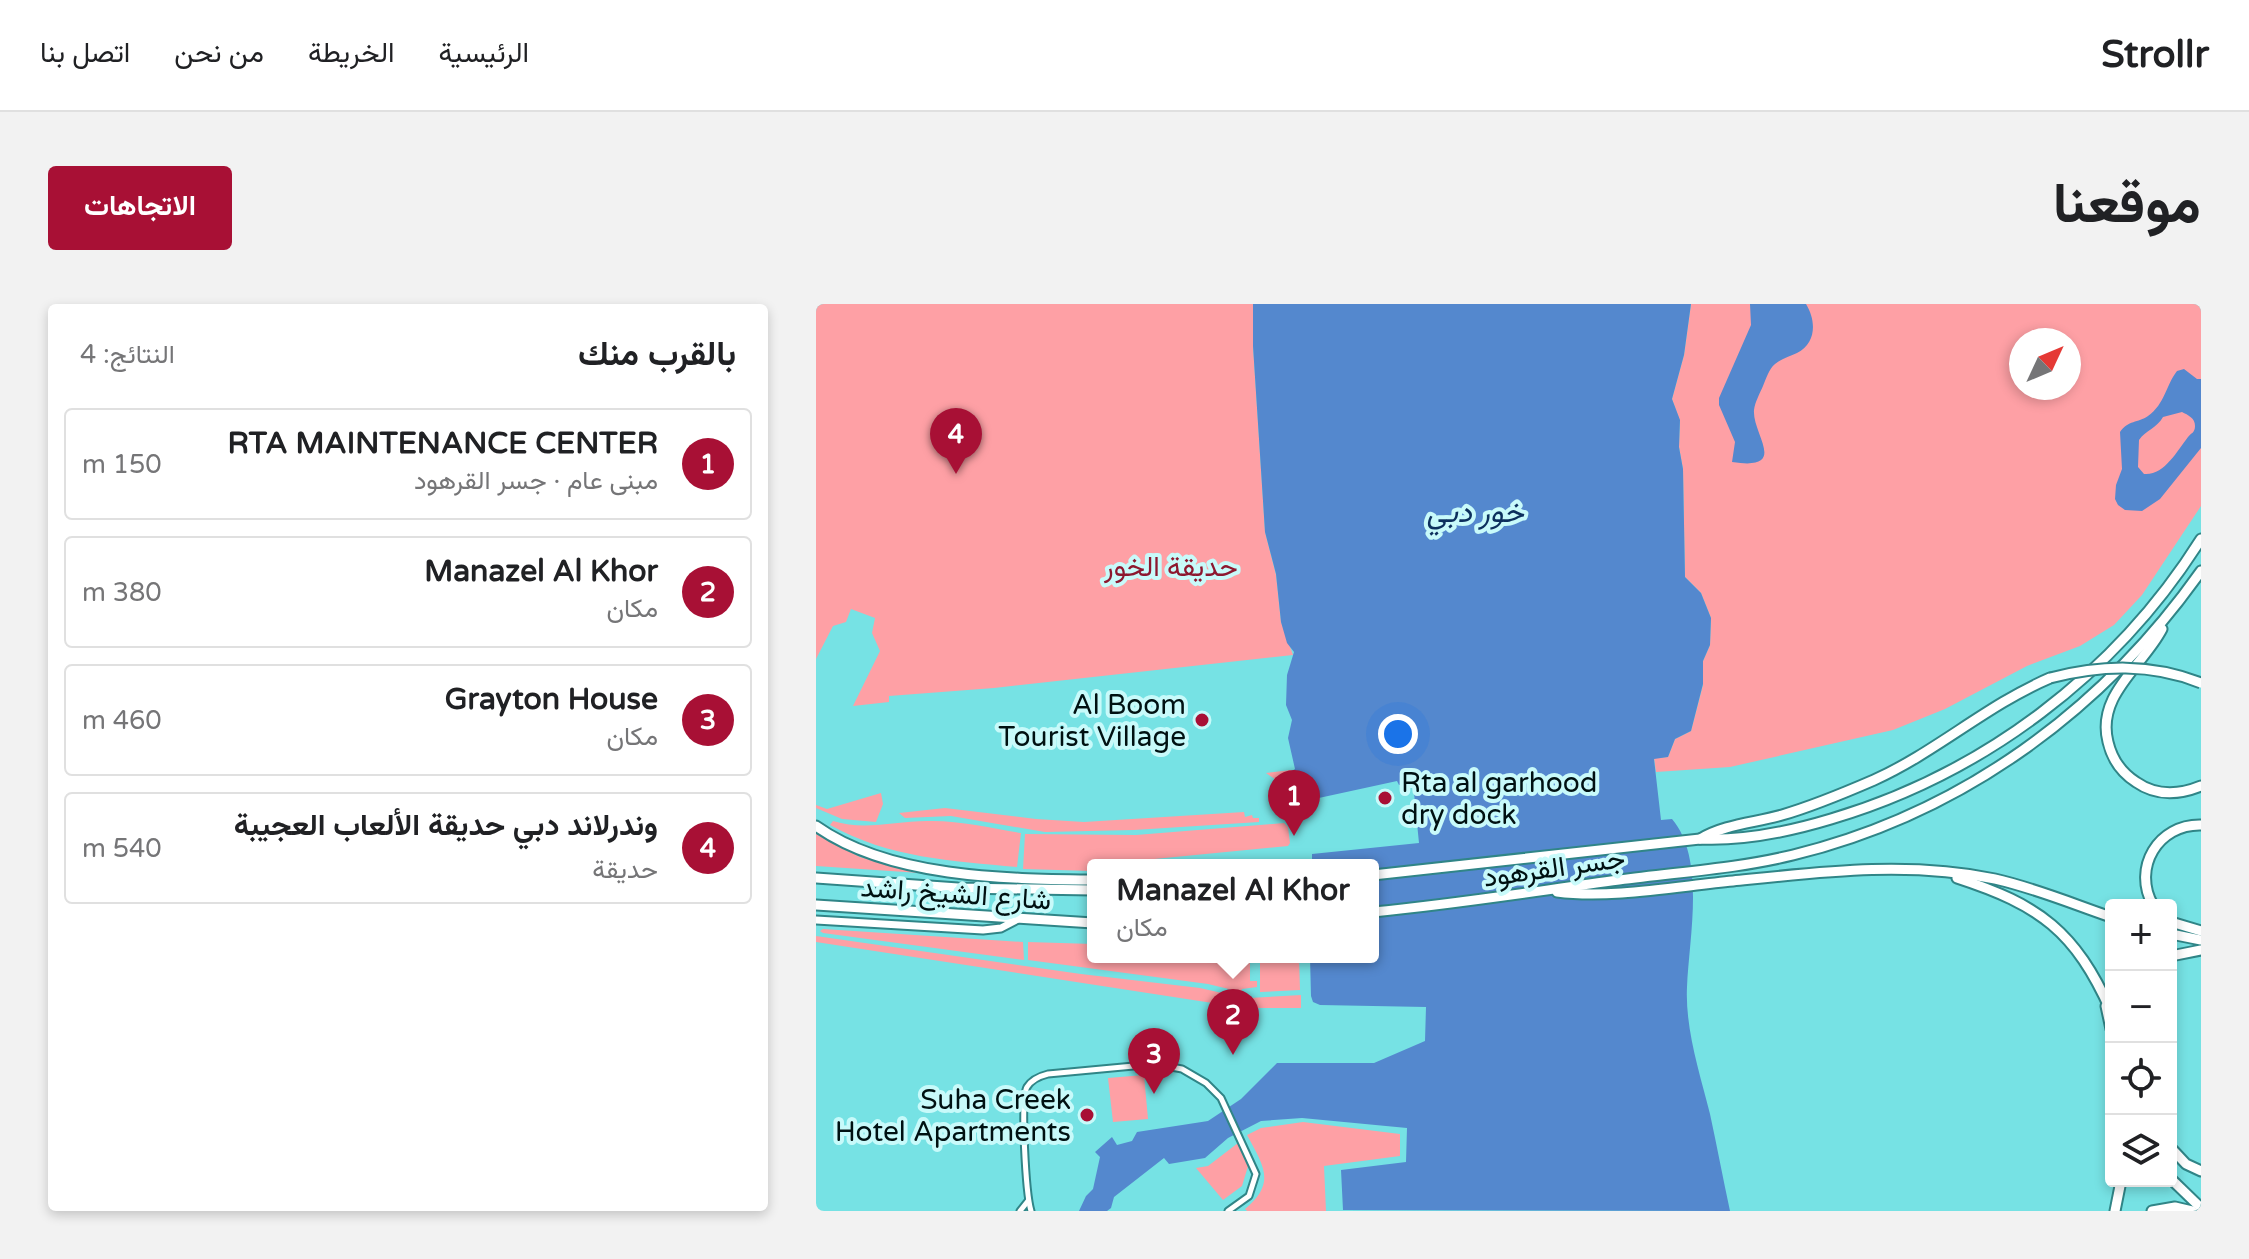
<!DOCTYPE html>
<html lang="ar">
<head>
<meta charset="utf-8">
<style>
  body { margin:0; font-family:"Varela Round",Vazirmatn,sans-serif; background:#f2f2f2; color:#202124; direction:rtl }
  .controls { position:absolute; right:24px; bottom:24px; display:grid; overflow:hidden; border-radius:8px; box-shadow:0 4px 12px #0003 }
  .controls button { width:72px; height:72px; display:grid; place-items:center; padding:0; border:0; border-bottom:2px solid #e0e0e0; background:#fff; color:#202124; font:40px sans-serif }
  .compass { position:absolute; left:1193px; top:24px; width:72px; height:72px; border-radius:50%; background:#fff; box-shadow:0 4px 12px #0003; rotate:46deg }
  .you { position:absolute; left:582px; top:430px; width:28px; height:28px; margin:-20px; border:6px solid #fff; border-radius:50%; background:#1a73e8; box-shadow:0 0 0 12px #1a73e833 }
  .badge { display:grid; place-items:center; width:52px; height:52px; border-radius:50%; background:#a81035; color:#fff; font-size:26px; font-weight:700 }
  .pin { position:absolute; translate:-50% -66px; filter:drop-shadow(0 2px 4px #0008) }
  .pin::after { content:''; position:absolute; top:42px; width:28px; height:24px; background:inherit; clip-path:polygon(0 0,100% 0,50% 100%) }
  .popup { position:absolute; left:271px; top:555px; width:292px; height:104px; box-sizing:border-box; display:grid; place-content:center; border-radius:8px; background:#fff; filter:drop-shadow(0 2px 6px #0005); font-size:26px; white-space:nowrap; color:#757577 }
  .popup b { font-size:30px; color:#202124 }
  .popup::after { content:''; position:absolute; left:50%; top:100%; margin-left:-16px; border:16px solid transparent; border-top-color:#fff }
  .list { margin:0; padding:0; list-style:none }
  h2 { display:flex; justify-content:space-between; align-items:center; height:104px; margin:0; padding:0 32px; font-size:34px }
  h2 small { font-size:26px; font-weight:400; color:#757577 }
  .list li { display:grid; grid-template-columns:52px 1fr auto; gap:24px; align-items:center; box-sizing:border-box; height:112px; margin:0 16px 16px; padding:0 16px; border:2px solid #e0e0e0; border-radius:8px }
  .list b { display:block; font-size:30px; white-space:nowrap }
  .list p { margin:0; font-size:26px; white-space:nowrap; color:#757577 }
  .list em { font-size:26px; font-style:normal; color:#757577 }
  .icon { flex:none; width:44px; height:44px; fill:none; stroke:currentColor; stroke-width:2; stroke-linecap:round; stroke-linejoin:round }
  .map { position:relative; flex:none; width:1385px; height:907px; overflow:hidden; direction:ltr; border-radius:8px }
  header { display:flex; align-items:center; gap:48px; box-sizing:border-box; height:112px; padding:0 40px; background:#fff; border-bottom:2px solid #e0e0e0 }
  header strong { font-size:38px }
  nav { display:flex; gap:44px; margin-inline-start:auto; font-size:28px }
  .intro { display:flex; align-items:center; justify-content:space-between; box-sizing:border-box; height:192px; padding:0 48px }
  h1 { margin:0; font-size:56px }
  .button { padding:20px 36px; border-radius:8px; background:#a81035; color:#fff; font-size:28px; font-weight:700 }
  main { display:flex; gap:48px; padding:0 48px }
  aside { flex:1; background:#fff; border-radius:8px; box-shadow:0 4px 12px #0003 }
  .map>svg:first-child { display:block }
  .green { fill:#fea0a5; fill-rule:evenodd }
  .water { fill:#5488ce; fill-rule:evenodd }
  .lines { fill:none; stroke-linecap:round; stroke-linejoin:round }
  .street-casing { stroke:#308587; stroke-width:9 }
  .secondary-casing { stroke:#308587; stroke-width:11 }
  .highway-casing { stroke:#308587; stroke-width:13 }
  .street { stroke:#fff; stroke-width:5 }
  .secondary { stroke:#fff; stroke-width:7 }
  .highway { stroke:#fff; stroke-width:9 }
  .highway-bridge-casing { stroke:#308587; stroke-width:13; stroke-linecap:butt }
  .highway-bridge { stroke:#fff; stroke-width:9 }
  .poi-dot { fill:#a81035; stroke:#c8fafa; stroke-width:3 }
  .labels { text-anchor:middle; stroke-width:8; stroke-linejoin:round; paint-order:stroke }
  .park-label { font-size:28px; fill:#8d172f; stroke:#c8fafa }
  .poi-label { font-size:28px; fill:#001112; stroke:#c8fafa; text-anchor:end }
  .street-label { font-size:28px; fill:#001112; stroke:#c8fafa }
  .water-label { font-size:30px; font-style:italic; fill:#0c2f5d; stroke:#c8fafa }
</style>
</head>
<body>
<header>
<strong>Strollr</strong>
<nav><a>الرئيسية</a><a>الخريطة</a><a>من نحن</a><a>اتصل بنا</a></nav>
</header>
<div class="intro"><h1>موقعنا</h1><a class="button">الاتجاهات</a></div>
<main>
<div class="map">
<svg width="1385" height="907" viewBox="0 0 1385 907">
  <rect width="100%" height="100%" fill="#76e2e4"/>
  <g class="green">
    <polygon points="0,0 437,0 437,42 449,228 460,271 465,318 477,351 178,384 73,392 73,398 37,402 64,347 56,329 59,314 35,305 30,318 17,322 0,355"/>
    <path d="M875 0H1385V202L1326 291 1298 321 1264 342 1211 362 1129 405 1077 426 914 463 840 468 838 454 852 453 859 435 875 427 887 381V357L894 341 895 314 885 289 869 273 867 165 863 143 864 117 856 95 868 51ZM1205 36H1253V84H1205Z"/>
    <polygon points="475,466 477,477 474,481 479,483 481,488 470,493 467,491 463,478 450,469"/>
    <polygon points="65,489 67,500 60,518 26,515 0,504 0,501 11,505"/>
    <polygon points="129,504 220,515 268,518 428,508 429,513 436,511 437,514 443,514 443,518 318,526 229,528 135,512 89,514 83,509"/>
    <path d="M17 517C49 527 78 517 111 517 143 516 174 524 205 529L201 563C136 557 73 554 14 521Z"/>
    <polygon points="468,519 472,523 474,539 472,542 277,561 276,567 207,565 209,530 320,531"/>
    <polygon points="0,530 44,553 104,569 0,562"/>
    <polygon points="7,625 207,638 208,656 7,629 4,627"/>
    <polygon points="0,632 265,670 384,684 428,694 429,704 0,638"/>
    <polygon points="212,638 277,640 277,653 441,653 439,658 434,658 434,677 441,677 441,683 426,685 425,688 392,680 212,656"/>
    <polygon points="448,653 483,653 484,686 444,688 444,655"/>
    <polygon points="485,691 485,704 433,704 433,694"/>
    <polygon points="328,771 332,815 297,818 292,774"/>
    <path d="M487 818 584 830V852L508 862 510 907H431L429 905C461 879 447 861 431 831L445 824Z"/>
    <polygon points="422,839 433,859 426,882 407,896 380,864 392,862"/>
  </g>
  <g class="water">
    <path d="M437 0H875L868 51 856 95 864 116 863 143 867 165 869 273 885 289 895 314 894 341 887 357V380L875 427 859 435 852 453 838 455 845 516 856 515C890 555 873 634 871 683 869 725 884 770 894 810 901 842 907 875 914 907L527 906 525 866 590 858 591 824 486 814 445 817 412 834 389 854 353 860 348 854 298 893 295 904 291 907H263L270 892 277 885 284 853 279 848 296 833 301 841 316 837 321 828 392 817 425 795 461 759H558L609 737 610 703 504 701 497 698 495 692 494 653H557V561H496V550L603 539 597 479 583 481 581 477 489 497 486 485 476 467 479 465 472 434 476 416 470 401 471 371 478 348 471 339 465 318 460 270 449 228 437 42Z"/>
    <path d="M934 0H990C1000 16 1001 39 981 49 974 52 965 55 959 60 953 65 950 75 947 82 944 89 939 98 938 106 936 130 974 167 916 158L919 138 903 101V94L935 21Z"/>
    <path d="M1368 65 1381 75H1385V144L1344 195 1326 207 1309 206 1302 201 1299 195 1300 181 1306 165 1304 128C1312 116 1322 119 1332 112 1349 100 1350 81 1361 67ZM1366 108C1372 111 1379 114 1379 122 1379 129 1375 129 1372 133 1361 147 1348 172 1328 170L1322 163 1323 136C1330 126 1341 124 1347 113Z"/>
  </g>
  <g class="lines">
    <g class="street-casing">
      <g id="street">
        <polyline points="204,907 212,897"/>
        <path d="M215 907C210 890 204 795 211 783 216 775 224 772 232 770L339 760 366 765 390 779 405 794 440 870 433 892 412 907"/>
      </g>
    </g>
    <g class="secondary-casing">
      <polyline id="secondary" points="0,616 167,626 185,624 202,615"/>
    </g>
    <g class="highway-casing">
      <g id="highway">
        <path d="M1346 325C1327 362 1280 391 1292 438 1296 455 1306 469 1320 478 1340 492 1363 491 1385 482"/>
        <path d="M0 522C73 574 190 575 277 576"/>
        <path d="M884 535C909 520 938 519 966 511 997 502 1028 489 1058 476 1120 448 1171 401 1234 374"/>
        <path d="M557 571 884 535C928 537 972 528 1015 515 1167 470 1300 370 1385 235"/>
        <polyline points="0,574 142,584 277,586"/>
        <path d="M1141 574C1224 601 1259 627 1295 707"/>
        <path d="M741 588C795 595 863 582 917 577 1004 568 1092 557 1179 575 1219 584 1257 600 1295 613"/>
        <polyline points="0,601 277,619"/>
        <path d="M1337 601C1316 564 1342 520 1385 521"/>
        <path d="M557 608C640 600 721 587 803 576 861 568 920 565 977 551 1145 510 1286 407 1385 267"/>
        <polyline points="1355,618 1385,627"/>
        <polyline points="1355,630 1385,636"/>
        <polyline points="1355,652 1385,646"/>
        <polyline points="1290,702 1295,725"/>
        <polyline points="1355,844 1370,860 1385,867"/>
        <polyline points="1355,875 1385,904"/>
        <polyline points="1299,907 1305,877"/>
        <polyline points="1336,907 1359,903 1376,907"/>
      </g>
    </g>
    <use href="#street" class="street"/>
    <use href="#secondary" class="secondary"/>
    <use href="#highway" class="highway"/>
    <g class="highway-bridge-casing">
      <path id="highway-bridge" d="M1234 374C1285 361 1335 359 1385 379"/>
    </g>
    <use href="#highway-bridge" class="highway-bridge"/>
  </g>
  <g class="poi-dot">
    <circle cx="386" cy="416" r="8"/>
    <circle cx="569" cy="494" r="8"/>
    <circle cx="271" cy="811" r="8"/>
  </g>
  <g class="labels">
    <g class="park-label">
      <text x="355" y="272">حديقة الخور</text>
    </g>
    <g class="poi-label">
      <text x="370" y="410">Al Boom<tspan x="370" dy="32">Tourist Village</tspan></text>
      <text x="585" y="488" text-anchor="start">Rta al garhood<tspan x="585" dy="32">dry dock</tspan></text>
      <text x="255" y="805">Suha Creek<tspan x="255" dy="32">Hotel Apartments</tspan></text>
    </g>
    <g class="street-label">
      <text transform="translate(738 563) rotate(-8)" y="10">جسر القرهود</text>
      <text transform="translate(140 589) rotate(4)" y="10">شارع الشيخ راشد</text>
    </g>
    <g class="water-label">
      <text x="659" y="218">خور دبي</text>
    </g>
  </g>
</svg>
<div class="controls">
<button>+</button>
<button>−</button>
<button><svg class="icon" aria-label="locate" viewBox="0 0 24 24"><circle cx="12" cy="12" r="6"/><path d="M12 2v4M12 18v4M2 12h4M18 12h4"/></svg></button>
<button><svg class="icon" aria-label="layers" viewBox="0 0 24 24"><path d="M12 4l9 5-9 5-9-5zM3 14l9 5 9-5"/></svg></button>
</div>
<svg class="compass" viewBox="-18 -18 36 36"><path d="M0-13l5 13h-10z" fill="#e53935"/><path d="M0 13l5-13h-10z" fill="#757577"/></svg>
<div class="you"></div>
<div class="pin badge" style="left:478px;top:532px">1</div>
<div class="pin badge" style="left:417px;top:751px">2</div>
<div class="popup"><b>Manazel Al Khor</b>مكان</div>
<div class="pin badge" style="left:338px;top:790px">3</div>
<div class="pin badge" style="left:140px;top:170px">4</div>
</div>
<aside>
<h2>بالقرب منك<small>النتائج: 4</small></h2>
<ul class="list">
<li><span class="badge">1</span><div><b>RTA MAINTENANCE CENTER</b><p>مبنى عام · جسر القرهود</p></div><em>150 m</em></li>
<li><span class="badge">2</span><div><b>Manazel Al Khor</b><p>مكان</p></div><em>380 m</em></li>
<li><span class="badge">3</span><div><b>Grayton House</b><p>مكان</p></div><em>460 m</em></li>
<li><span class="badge">4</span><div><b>وندرلاند دبي حديقة الألعاب العجيبة</b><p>حديقة</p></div><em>540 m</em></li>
</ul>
</aside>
</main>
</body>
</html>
